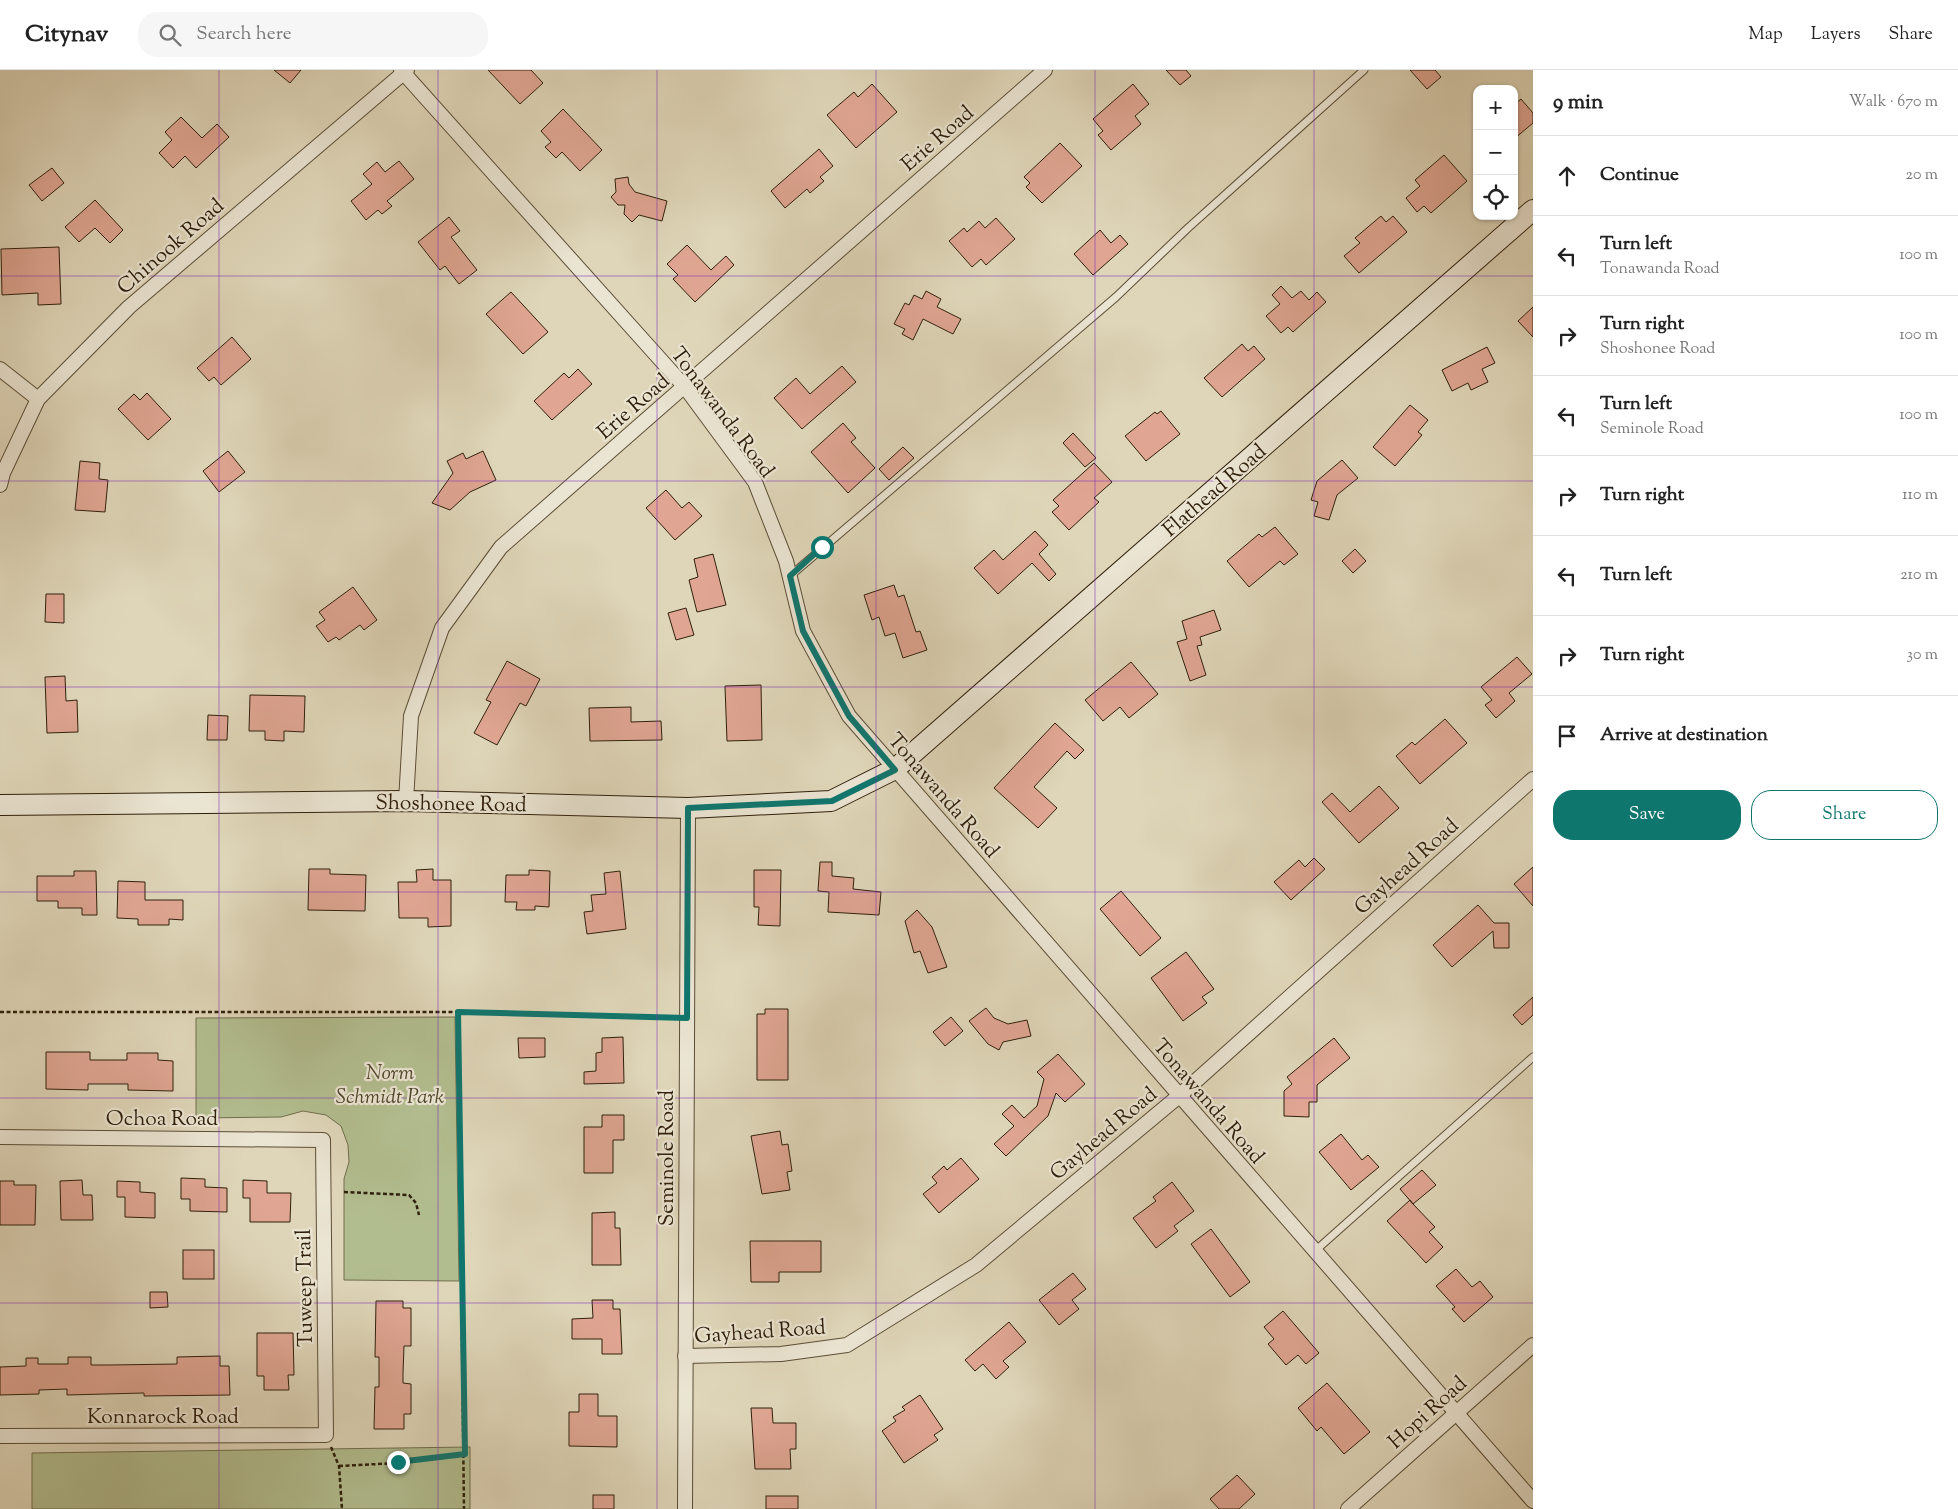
<!DOCTYPE html>
<html lang="en">
<head>
<meta charset="utf-8">
<style>
  body { margin:0; font-family:"Sorts Mill Goudy",serif; background:#f6f6f6; color:#222 }
  .controls { position:absolute; right:15px; top:15px; display:grid; overflow:hidden; border-radius:10px; box-shadow:0 1px 4px #0004 }
  .controls button { width:45px; height:45px; display:grid; place-items:center; padding:0; border:0; border-bottom:1px solid #e0e0e0; background:#fff; color:#222; font:25px sans-serif }
  .stop { position:absolute; width:15px; height:15px; margin:-11px; border:4px solid #0f766e; border-radius:50%; background:#fff }
  .stop.end { background:#0f766e; border-color:#fff; box-shadow:0 1px 5px #0008 }
  .list { margin:0; padding:0; list-style:none }
  h2 { display:flex; justify-content:space-between; align-items:center; height:65px; margin:0; padding:0 20px; font-size:21px }
  h2 small { font-size:16px; font-weight:400; color:#767676 }
  .list li { display:grid; grid-template-columns:32px 1fr auto; gap:15px; align-items:center; box-sizing:border-box; height:80px; padding:0 20px; border-top:1px solid #e0e0e0 }
  .list b { display:block; font-size:19px; white-space:nowrap }
  .list p { margin:0; font-size:16px; white-space:nowrap; color:#767676 }
  .list em { font-size:16px; font-style:normal; color:#767676 }
  .actions { display:flex; gap:10px; padding:15px 20px }
  .actions a { flex:1; padding:11px 0; border:1px solid #0f766e; border-radius:20px; text-align:center; font-size:18px; color:#0f766e }
  .actions .main { background:#0f766e; color:#fff }
  .icon { flex:none; width:28px; height:28px; fill:none; stroke:currentColor; stroke-width:2; stroke-linecap:round; stroke-linejoin:round }
  .map { position:relative; flex:none; width:1533px; height:1439px; overflow:hidden }
  header { display:flex; align-items:center; gap:30px; box-sizing:border-box; height:70px; padding:0 25px; background:#fff; border-bottom:1px solid #e0e0e0 }
  header strong { font-size:24px }
  nav { display:flex; gap:28px; margin-inline-start:auto; font-size:18px }
  .search { width:350px; height:45px; background:#f6f6f6; display:flex; align-items:center; gap:12px; box-sizing:border-box; padding:0 18px; border-radius:20px; color:#767676; font-size:19px }
  main { display:flex }
  aside { flex:1; background:#fff }
  .map>svg:first-child { display:block }
  .green { fill:#b2bd8f; stroke:#706e4d }
  .building { fill:#e0a693; stroke:#2f200b }
  .lines { fill:none; stroke-linecap:round; stroke-linejoin:round }
  .lane-casing { stroke:#5b4e36; stroke-width:9 }
  .street-casing { stroke:#5b4e36; stroke-width:16 }
  .secondary-casing { stroke:#2f200b; stroke-width:22 }
  .path { stroke:#2f200b; stroke-width:2.5; stroke-dasharray:4 2.5; stroke-linecap:butt }
  .lane { stroke:#eae4d2; stroke-width:7 }
  .street { stroke:#eae4d2; stroke-width:14 }
  .secondary { stroke:#eae4d2; stroke-width:20 }
  .route { stroke:#0f766e; stroke-width:6 }
  .grid { fill:none; stroke:#7b2cbf; stroke-width:1; stroke-opacity:0.55 }
  .labels { text-anchor:middle; stroke-width:4.5; stroke-linejoin:round; paint-order:stroke }
  .street-label { font-size:21px; fill:#2f200b; stroke:#eae4d2 }
  .park-label { font-size:21px; font-style:italic; fill:#50472c; stroke:#eae4d2 }
</style>
</head>
<body>
<header>
<strong>Citynav</strong>
<div class="search"><svg class="icon" aria-label="search" viewBox="0 0 24 24"><circle cx="10" cy="10" r="6"/><path d="M15 15l6 6"/></svg>Search here</div>
<nav><a>Map</a><a>Layers</a><a>Share</a></nav>
</header>
<main>
<div class="map">
<svg width="1533" height="1439" viewBox="0 0 1533 1439">
  <rect width="100%" height="100%" fill="#dfd6b9"/>
  <filter id="stains"><feTurbulence type="fractalNoise" baseFrequency=".004" numOctaves="4"/><feColorMatrix values="0 0 0 0 .2 0 0 0 0 .09 0 0 0 0 .02 0 0 0 .5 -.17"/></filter>
  <radialGradient id="worn" r=".72"><stop offset=".6" stop-color="#630" stop-opacity="0"/><stop offset="1" stop-color="#630" stop-opacity=".3"/></radialGradient>
  <g class="green">
    <polygon points="455,947 459,1211 344,1210 344,1109 349,1092 348,1075 341,1056 326,1045 303,1041 281,1047 196,1048 196,948"/>
    <polygon points="470,1377 470,1439 32,1439 32,1383"/>
  </g>
  <g class="building">
    <polygon points="274,0 301,0 290,13"/>
    <polygon points="488,0 531,0 543,13 520,34"/>
    <polygon points="1166,0 1186,0 1191,6 1180,15"/>
    <polygon points="1410,0 1435,0 1441,7 1427,19"/>
    <polygon points="872,14 897,42 856,78 827,45 854,22 858,27"/>
    <polygon points="1133,14 1149,34 1135,46 1141,54 1111,80 1098,65 1103,61 1093,49"/>
    <polygon points="1521,29 1533,43 1533,53 1514,69 1514,35"/>
    <polygon points="563,39 602,80 580,101 562,82 556,88 545,77 551,72 541,61"/>
    <polygon points="181,47 202,68 217,54 229,67 196,98 185,86 173,98 159,83 172,70 165,62"/>
    <polygon points="1060,73 1082,96 1042,133 1026,117 1030,113 1024,107"/>
    <polygon points="819,79 833,96 820,107 824,111 810,123 807,119 785,138 771,121"/>
    <polygon points="1444,85 1467,111 1431,143 1424,136 1417,142 1406,128 1420,116 1415,110"/>
    <polygon points="399,91 414,109 387,131 392,136 382,144 378,140 366,150 351,131 372,114 363,104 377,92 385,102"/>
    <polygon points="52,98 64,113 42,131 29,115"/>
    <polygon points="628,107 629,114 635,122 667,131 662,151 639,145 632,152 624,144 625,135 618,135 611,127 616,122 615,109"/>
    <polygon points="95,130 123,160 110,173 95,158 79,172 65,157"/>
    <polygon points="1381,146 1386,152 1393,146 1407,162 1359,203 1344,186 1360,173 1355,168"/>
    <polygon points="449,147 460,161 451,167 477,200 459,214 445,196 440,200 418,172"/>
    <polygon points="996,148 1015,169 986,195 981,189 972,197 949,171 964,158 967,162 979,151 985,158"/>
    <polygon points="1100,160 1111,173 1120,165 1128,174 1093,205 1074,184"/>
    <polygon points="687,175 711,200 726,186 734,195 695,232 673,209 678,205 667,194"/>
    <polygon points="59,177 61,234 38,235 38,223 2,225 1,179"/>
    <polygon points="1281,216 1292,228 1301,221 1309,230 1317,222 1326,232 1293,262 1288,257 1281,263 1266,246 1280,234 1272,225"/>
    <polygon points="926,221 941,229 937,237 961,249 953,264 923,249 913,270 902,264 905,259 894,254 905,233 909,235 914,225 922,229"/>
    <polygon points="511,222 548,262 523,284 486,244"/>
    <polygon points="1533,237 1533,267 1518,251"/>
    <polygon points="232,267 251,289 221,315 214,307 209,311 197,298"/>
    <polygon points="1242,274 1248,281 1254,276 1265,289 1222,327 1204,308"/>
    <polygon points="1487,277 1495,293 1482,299 1488,312 1471,320 1468,313 1452,321 1442,300"/>
    <polygon points="842,296 856,312 802,359 774,328 796,308 810,324"/>
    <polygon points="578,299 592,314 552,350 534,331 564,303 569,308"/>
    <polygon points="147,323 171,349 148,370 118,339 134,324 140,330"/>
    <polygon points="1410,335 1428,350 1418,362 1422,365 1395,396 1373,377"/>
    <polygon points="1161,341 1180,364 1146,391 1125,366 1155,342 1157,344"/>
    <polygon points="843,353 856,368 851,372 875,398 848,423 811,382"/>
    <polygon points="1073,363 1096,388 1085,397 1063,373"/>
    <polygon points="903,377 914,388 889,410 879,399"/>
    <polygon points="228,381 245,402 219,422 203,401"/>
    <polygon points="483,381 496,410 470,422 450,440 432,433 453,403 447,391 463,383 466,389"/>
    <polygon points="1342,390 1358,408 1337,425 1329,450 1314,446 1318,432 1311,430 1317,411"/>
    <polygon points="80,391 100,393 99,409 108,410 105,442 75,440"/>
    <polygon points="1094,393 1112,412 1094,428 1099,432 1069,460 1052,442 1059,436 1053,430"/>
    <polygon points="666,420 682,438 689,432 702,446 675,470 646,438"/>
    <polygon points="1275,457 1298,484 1284,495 1280,491 1249,517 1227,491 1259,464 1262,467"/>
    <polygon points="1035,461 1048,475 1039,484 1056,504 1049,511 1032,493 998,524 974,498 994,480 1003,490"/>
    <polygon points="1355,479 1366,491 1353,503 1342,491"/>
    <polygon points="713,484 726,535 697,542 689,510 698,507 694,489"/>
    <polygon points="894,515 898,527 904,525 916,562 920,561 927,580 903,588 895,563 885,566 879,547 872,550 864,525"/>
    <polygon points="353,517 377,550 364,560 360,555 339,570 336,567 328,572 316,556 325,550 319,542"/>
    <polygon points="46,524 64,524 64,553 45,552"/>
    <polygon points="686,538 694,565 676,570 668,543"/>
    <polygon points="1214,540 1221,560 1200,567 1202,575 1197,576 1206,605 1190,611 1177,572 1187,569 1182,551"/>
    <polygon points="1517,587 1532,604 1509,623 1515,631 1496,648 1485,635 1492,630 1481,617"/>
    <polygon points="507,591 540,609 526,636 520,633 497,675 474,663 491,632 486,630"/>
    <polygon points="1131,592 1158,624 1129,648 1120,637 1103,651 1085,630"/>
    <polygon points="65,606 66,631 77,630 78,662 47,663 45,607"/>
    <polygon points="761,615 762,670 727,671 725,616"/>
    <polygon points="250,625 305,626 304,662 284,661 284,671 265,670 265,661 249,661"/>
    <polygon points="631,637 631,652 661,651 662,670 590,671 589,638"/>
    <polygon points="208,645 228,646 227,670 207,670"/>
    <polygon points="1445,649 1467,673 1420,714 1396,686 1412,672 1415,675"/>
    <polygon points="1055,653 1084,680 1075,689 1067,681 1034,717 1057,738 1038,758 994,718"/>
    <polygon points="1379,716 1399,738 1359,773 1322,732 1332,723 1350,742"/>
    <polygon points="1314,788 1325,799 1291,830 1274,812 1299,790 1305,797"/>
    <polygon points="820,792 832,792 832,806 854,808 853,819 881,822 879,845 828,842 829,822 818,821"/>
    <polygon points="1533,797 1533,836 1514,814"/>
    <polygon points="309,799 330,799 330,804 366,805 365,841 308,840"/>
    <polygon points="433,799 433,810 451,810 451,856 428,857 428,848 399,848 398,812 417,812 416,800"/>
    <polygon points="529,800 550,801 549,837 535,836 535,840 516,840 517,832 505,832 506,805 529,805"/>
    <polygon points="754,800 781,800 780,856 758,855 759,837 754,837"/>
    <polygon points="74,801 96,801 97,845 82,845 82,838 58,838 58,831 37,831 37,806 74,806"/>
    <polygon points="620,801 626,859 587,864 584,842 593,841 591,825 606,824 604,803"/>
    <polygon points="118,811 145,812 145,830 183,830 183,850 169,849 169,855 138,855 138,849 117,848"/>
    <polygon points="1121,821 1161,868 1140,886 1100,839"/>
    <polygon points="1478,835 1494,853 1509,853 1509,878 1494,878 1493,861 1452,897 1433,875"/>
    <polygon points="917,840 932,857 947,897 928,903 920,881 914,883 905,851"/>
    <polygon points="1186,882 1214,919 1202,927 1207,933 1183,951 1151,908"/>
    <polygon points="1533,927 1533,945 1522,955 1513,945"/>
    <polygon points="986,938 994,948 1008,954 1027,950 1031,966 1003,972 999,980 988,974 969,951"/>
    <polygon points="765,939 788,939 788,1010 757,1010 757,944 765,944"/>
    <polygon points="951,947 963,961 945,976 933,962"/>
    <polygon points="623,967 624,1013 584,1014 584,1002 596,1001 596,983 602,982 602,968"/>
    <polygon points="518,968 545,968 545,987 519,988"/>
    <polygon points="1334,968 1350,988 1317,1015 1317,1032 1309,1032 1309,1047 1284,1046 1284,1021 1292,1014 1287,1007"/>
    <polygon points="46,982 90,982 90,990 127,990 127,983 158,983 158,990 173,991 173,1021 128,1020 128,1014 88,1014 88,1020 46,1019"/>
    <polygon points="1058,984 1085,1014 1065,1032 1056,1023 1048,1046 1006,1086 994,1074 1014,1056 1002,1044 1012,1035 1024,1048 1037,1036 1044,1009 1037,1002"/>
    <polygon points="602,1045 624,1045 624,1070 613,1070 613,1103 584,1103 584,1057 602,1057"/>
    <polygon points="780,1061 782,1075 788,1074 792,1101 787,1102 790,1120 762,1124 751,1066"/>
    <polygon points="1341,1064 1362,1090 1368,1085 1379,1097 1351,1120 1319,1082"/>
    <polygon points="961,1088 979,1109 939,1143 923,1124 937,1113 932,1107 944,1096 947,1100"/>
    <polygon points="1422,1100 1436,1115 1413,1134 1435,1157 1429,1162 1443,1177 1426,1193 1387,1151 1410,1130 1413,1134 1400,1119"/>
    <polygon points="181,1108 205,1109 205,1117 227,1118 227,1142 190,1141 190,1129 181,1129"/>
    <polygon points="82,1110 83,1125 92,1125 93,1150 61,1150 60,1111"/>
    <polygon points="243,1110 267,1111 267,1123 291,1123 290,1152 250,1152 250,1128 243,1128"/>
    <polygon points="0,1111 14,1111 14,1115 36,1115 35,1155 0,1155"/>
    <polygon points="117,1111 140,1112 140,1122 155,1123 155,1148 125,1147 125,1127 117,1127"/>
    <polygon points="1172,1112 1194,1141 1174,1156 1178,1161 1156,1178 1133,1148 1156,1131 1153,1127"/>
    <polygon points="615,1142 615,1158 620,1158 621,1195 592,1195 592,1143"/>
    <polygon points="1211,1159 1250,1212 1230,1227 1191,1174"/>
    <polygon points="750,1171 821,1171 821,1202 779,1202 779,1212 751,1212"/>
    <rect x="183" y="1180" width="31" height="29"/>
    <polygon points="1456,1199 1472,1217 1480,1211 1493,1227 1464,1252 1452,1239 1455,1237 1436,1216"/>
    <polygon points="1073,1203 1086,1219 1072,1230 1079,1239 1059,1255 1039,1230"/>
    <polygon points="150,1222 167,1222 168,1237 150,1238"/>
    <polygon points="592,1230 613,1230 613,1239 620,1239 622,1284 602,1284 602,1269 572,1269 572,1249 593,1248"/>
    <polygon points="376,1231 403,1231 403,1238 411,1238 411,1276 404,1276 403,1303 403,1313 411,1314 411,1344 404,1344 404,1359 374,1359 375,1317 379,1317 379,1287 375,1287"/>
    <polygon points="1283,1241 1319,1283 1306,1294 1298,1285 1286,1295 1268,1274 1274,1269 1264,1257"/>
    <polygon points="1009,1252 1026,1272 1003,1291 1009,1297 996,1309 983,1294 975,1301 965,1290"/>
    <polygon points="257,1263 293,1263 294,1305 288,1305 289,1320 264,1320 264,1306 257,1306"/>
    <polygon points="220,1286 220,1296 229,1296 230,1325 144,1326 144,1323 67,1325 67,1319 39,1320 39,1324 0,1325 0,1297 26,1296 26,1288 38,1288 38,1294 68,1294 68,1287 91,1287 91,1295 110,1295 177,1294 177,1287"/>
    <polygon points="1327,1313 1370,1362 1344,1384 1321,1357 1317,1361 1298,1338"/>
    <polygon points="579,1324 598,1324 598,1346 617,1346 617,1377 569,1376 569,1342 579,1342"/>
    <polygon points="920,1325 943,1359 934,1365 938,1370 904,1393 882,1361 896,1351 893,1347 905,1340 902,1337"/>
    <polygon points="751,1338 772,1338 773,1353 796,1353 796,1379 790,1379 791,1399 755,1399"/>
    <polygon points="1237,1405 1255,1424 1239,1439 1219,1439 1210,1429"/>
    <rect x="593" y="1425" width="21" height="14"/>
    <rect x="766" y="1426" width="32" height="13"/>
  </g>
  <g class="lines">
    <g class="lane-casing">
      <g id="lane">
        <polyline points="790,506 1116,227 1188,158 1364,0"/>
        <polyline points="1315,1181 1533,987"/>
      </g>
    </g>
    <g class="street-casing">
      <g id="street">
        <polyline points="401,0 685,317 755,412 786,491 803,561 849,646 1533,1431"/>
        <polyline points="0,299 38,329"/>
        <polyline points="0,415 3,403 38,329 129,237 407,0"/>
        <polyline points="406,731 411,646 442,558 501,477 1045,0"/>
        <polyline points="0,1067 323,1070 326,1365 0,1366"/>
        <polyline points="685,1286 781,1284 847,1275 976,1195 1179,1026 1533,709"/>
        <polyline points="685,1439 688,738"/>
        <polyline points="1348,1439 1533,1275"/>
      </g>
    </g>
    <g class="secondary-casing">
      <polyline id="secondary" points="0,735 406,731 688,738 831,731 895,699 1533,140"/>
    </g>
    <g class="path">
      <polyline points="0,942 458,942 673,947"/>
      <polyline points="458,942 464,1439"/>
      <polyline points="344,1122 409,1125 416,1133 419,1145"/>
      <polyline points="331,1377 339,1396 342,1439"/>
      <polyline points="339,1396 398,1393 465,1384"/>
    </g>
    <use href="#lane" class="lane"/>
    <use href="#street" class="street"/>
    <use href="#secondary" class="secondary"/>
  </g>
  <g class="lines">
    <polyline class="route" points="398,1392 465,1384 458,942 687,948 688,738 832,731 895,700 849,646 803,561 790,506 822,477"/>
  </g>
  <path class="grid" d="M219 0V1439M438 0V1439M657 0V1439M876 0V1439M1095 0V1439M1314 0V1439M0 206H1533M0 411H1533M0 617H1533M0 822H1533M0 1028H1533M0 1233H1533"/>
  <g class="labels">
    <g class="street-label">
      <text transform="translate(937 68) rotate(-41)" y="7">Erie Road</text>
      <text transform="translate(170 176) rotate(-41)" y="7">Chinook Road</text>
      <text transform="translate(633 336) rotate(-41)" y="7">Erie Road</text>
      <text transform="translate(723 342) rotate(53)" y="7">Tonawanda Road</text>
      <text transform="translate(1214 420) rotate(-41)" y="7">Flathead Road</text>
      <text transform="translate(944 725) rotate(49)" y="7">Tonawanda Road</text>
      <text transform="translate(451 733) rotate(1)" y="7">Shoshonee Road</text>
      <text transform="translate(1406 796) rotate(-42)" y="7">Gayhead Road</text>
      <text transform="translate(1209 1031) rotate(49)" y="7">Tonawanda Road</text>
      <text x="162" y="1055">Ochoa Road</text>
      <text transform="translate(1103 1063) rotate(-40)" y="7">Gayhead Road</text>
      <text transform="translate(666 1088) rotate(-90)" y="7">Seminole Road</text>
      <text transform="translate(304 1218) rotate(-91)" y="7">Tuweep Trail</text>
      <text transform="translate(760 1261) rotate(-4)" y="7">Gayhead Road</text>
      <text transform="translate(1427 1342) rotate(-42)" y="7">Hopi Road</text>
      <text x="163" y="1353">Konnarock Road</text>
    </g>
    <g class="park-label">
      <text x="390" y="1009">Norm<tspan x="390" dy="24">Schmidt Park</tspan></text>
    </g>
  </g>
  <rect width="100%" height="100%" filter="url(#stains)"/>
  <rect width="100%" height="100%" fill="url(#worn)"/>
</svg>
<div class="controls">
<button>+</button>
<button>−</button>
<button><svg class="icon" aria-label="locate" viewBox="0 0 24 24"><circle cx="12" cy="12" r="6"/><path d="M12 2v4M12 18v4M2 12h4M18 12h4"/></svg></button>
</div>
<div class="stop" style="left:822px;top:477px"></div>
<div class="stop end" style="left:398px;top:1392px"></div>
</div>
<aside>
<h2>9 min<small>Walk · 670 m</small></h2>
<ul class="list">
<li><svg class="icon" aria-label="ahead" viewBox="0 0 24 24"><path d="M12 20V5M6 11l6-6 6 6"/></svg><div><b>Continue</b></div><em>20 m</em></li>
<li><svg class="icon" aria-label="left" viewBox="0 0 24 24"><path d="M17 20v-9H6M10 6l-5 5 5 5"/></svg><div><b>Turn left</b><p>Tonawanda Road</p></div><em>100 m</em></li>
<li><svg class="icon" aria-label="right" viewBox="0 0 24 24"><path d="M7 20v-9h11M14 6l5 5-5 5"/></svg><div><b>Turn right</b><p>Shoshonee Road</p></div><em>100 m</em></li>
<li><svg class="icon" aria-label="left" viewBox="0 0 24 24"><path d="M17 20v-9H6M10 6l-5 5 5 5"/></svg><div><b>Turn left</b><p>Seminole Road</p></div><em>100 m</em></li>
<li><svg class="icon" aria-label="right" viewBox="0 0 24 24"><path d="M7 20v-9h11M14 6l5 5-5 5"/></svg><div><b>Turn right</b></div><em>110 m</em></li>
<li><svg class="icon" aria-label="left" viewBox="0 0 24 24"><path d="M17 20v-9H6M10 6l-5 5 5 5"/></svg><div><b>Turn left</b></div><em>210 m</em></li>
<li><svg class="icon" aria-label="right" viewBox="0 0 24 24"><path d="M7 20v-9h11M14 6l5 5-5 5"/></svg><div><b>Turn right</b></div><em>30 m</em></li>
<li><svg class="icon" aria-label="arrive" viewBox="0 0 24 24"><path d="M6 21V4h12l-3 4 3 4H6"/></svg><div><b>Arrive at destination</b></div></li>
</ul>
<div class="actions"><a class="main">Save</a><a>Share</a></div>
</aside>
</main>
</body>
</html>
